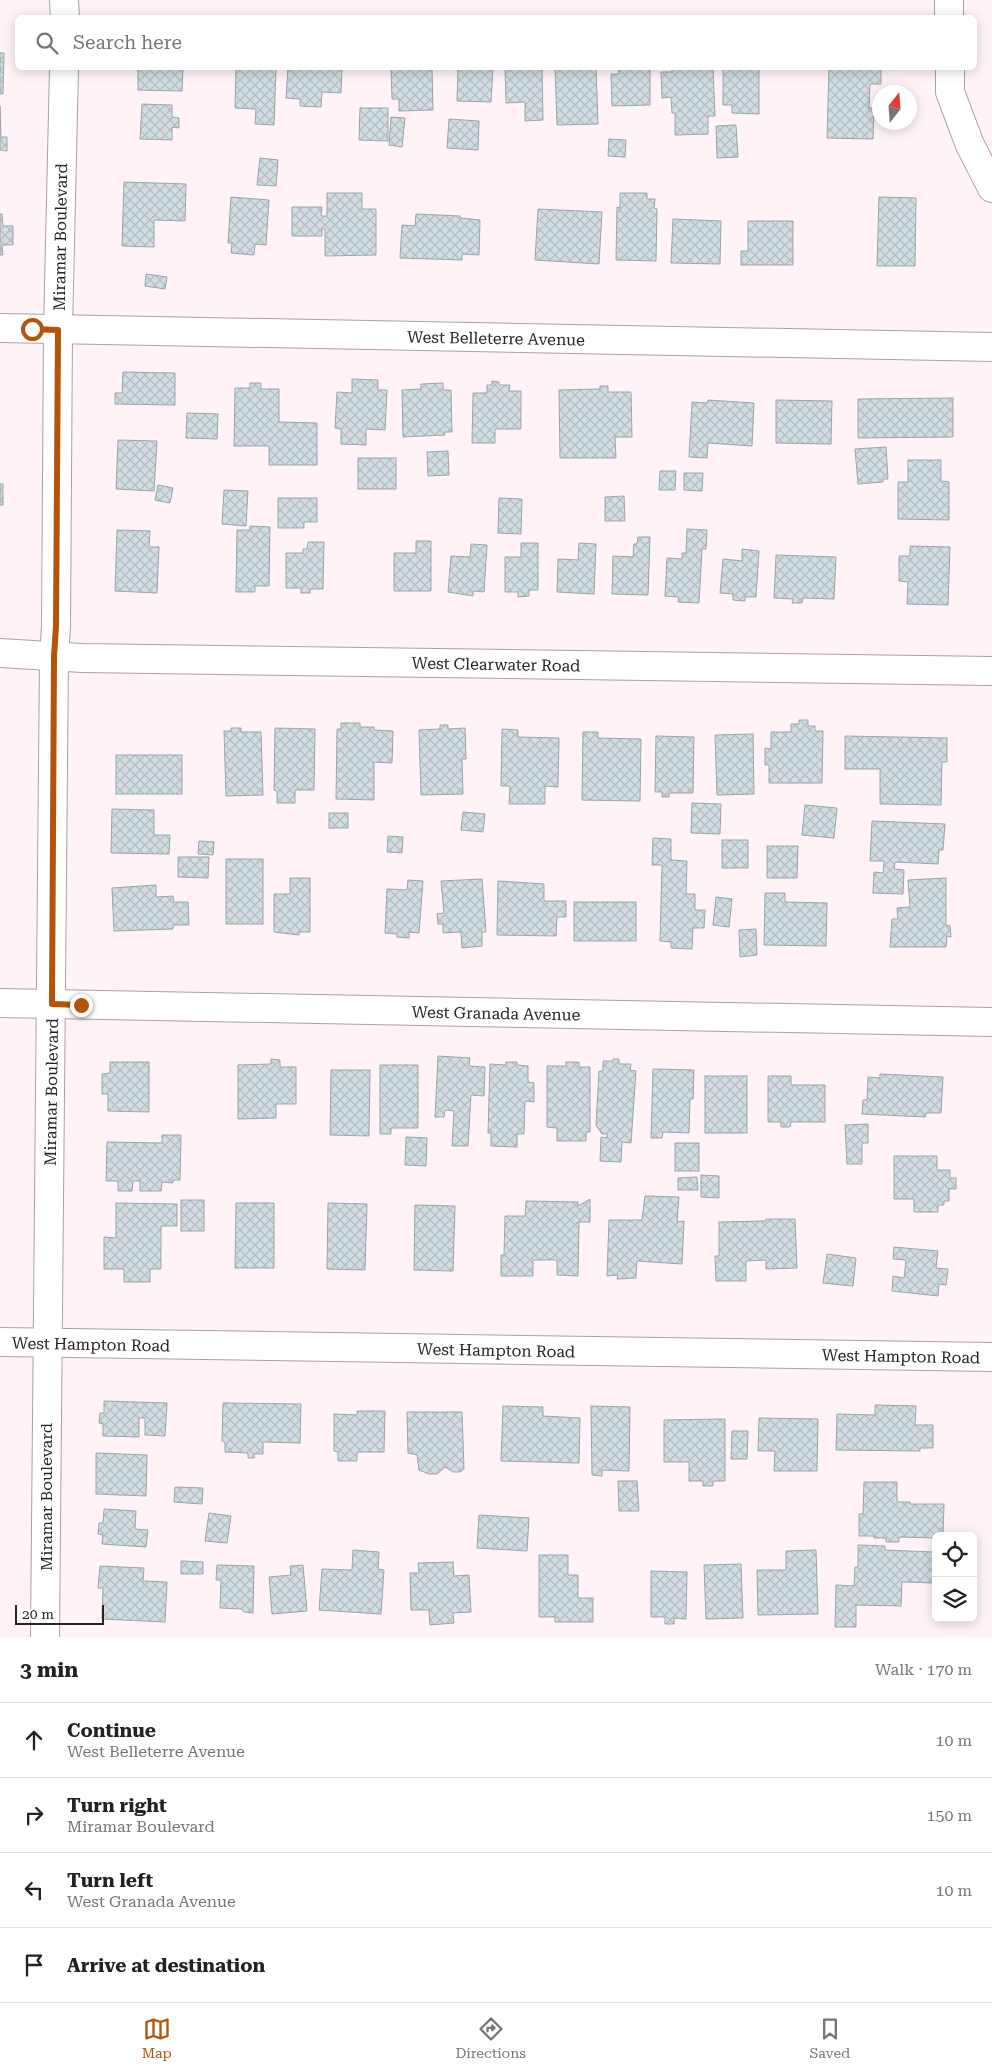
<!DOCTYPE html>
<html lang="en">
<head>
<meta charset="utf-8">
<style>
  body { margin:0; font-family:"Roboto Serif",serif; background:#f2f2f2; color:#222 }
  .controls { position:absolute; right:15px; bottom:15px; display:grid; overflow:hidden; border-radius:8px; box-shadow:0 2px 12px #0003 }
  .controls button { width:45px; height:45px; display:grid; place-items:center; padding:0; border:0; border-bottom:1px solid #e0e0e0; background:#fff; color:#222; font:25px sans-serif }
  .compass { position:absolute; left:872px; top:85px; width:45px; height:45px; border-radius:50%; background:#fff; box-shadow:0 2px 12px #0003; rotate:17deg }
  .scale { position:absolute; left:15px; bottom:12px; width:89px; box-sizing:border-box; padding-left:5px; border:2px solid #272324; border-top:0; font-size:14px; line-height:18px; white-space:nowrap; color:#272324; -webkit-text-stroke:4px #fff; paint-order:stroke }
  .stop { position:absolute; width:15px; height:15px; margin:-11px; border:4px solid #b45309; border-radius:50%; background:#fff }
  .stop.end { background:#b45309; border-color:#fff; box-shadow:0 1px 5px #0008 }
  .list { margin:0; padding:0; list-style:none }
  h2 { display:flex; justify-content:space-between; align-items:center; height:65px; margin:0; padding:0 20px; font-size:21px }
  h2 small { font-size:16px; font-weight:400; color:#767676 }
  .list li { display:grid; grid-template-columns:32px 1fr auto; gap:15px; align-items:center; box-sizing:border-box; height:75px; padding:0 20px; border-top:1px solid #e0e0e0 }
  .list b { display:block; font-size:19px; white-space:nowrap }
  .list p { margin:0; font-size:16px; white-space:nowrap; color:#767676 }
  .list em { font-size:16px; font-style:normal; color:#767676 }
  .icon { flex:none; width:28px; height:28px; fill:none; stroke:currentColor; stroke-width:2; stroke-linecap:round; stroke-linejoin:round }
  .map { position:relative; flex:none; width:992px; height:1637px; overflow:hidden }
  .search { position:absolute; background:#fff; box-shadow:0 2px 12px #0003; left:15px; right:15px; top:15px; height:55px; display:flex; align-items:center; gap:12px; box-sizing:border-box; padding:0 18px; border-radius:8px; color:#767676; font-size:19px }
  .sheet { height:365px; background:#fff }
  nav { display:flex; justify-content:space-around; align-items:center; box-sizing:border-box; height:70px; border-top:1px solid #e0e0e0; background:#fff; font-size:14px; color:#767676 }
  nav a { display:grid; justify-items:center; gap:2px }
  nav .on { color:#b45309 }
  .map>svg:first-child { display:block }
  .building { fill:url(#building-cross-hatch); stroke:#9aa5a9 }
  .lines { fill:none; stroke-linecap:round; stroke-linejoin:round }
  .minor-casing { stroke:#aba0a5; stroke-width:30 }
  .minor { stroke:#fff; stroke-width:28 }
  .route { stroke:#b45309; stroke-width:6 }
  .labels { text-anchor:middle; stroke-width:4.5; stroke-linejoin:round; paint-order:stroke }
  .street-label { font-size:16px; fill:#272324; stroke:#fff }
</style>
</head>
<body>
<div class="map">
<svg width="992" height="1637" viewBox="0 0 992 1637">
  <defs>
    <pattern id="building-cross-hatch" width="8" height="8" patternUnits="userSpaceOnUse" patternTransform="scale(1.25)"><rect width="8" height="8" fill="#d1dde2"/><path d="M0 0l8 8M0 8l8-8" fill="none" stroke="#b3bdc2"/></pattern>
  </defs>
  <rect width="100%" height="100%" fill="#fff3f8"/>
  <g class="building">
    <polygon points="0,53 4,53 3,94 0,94"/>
    <polygon points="138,68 183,68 182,91 138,90"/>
    <polygon points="236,68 276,68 274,125 255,124 256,109 235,108"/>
    <polygon points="288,68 342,68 341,93 322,92 321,107 300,106 300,99 286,98"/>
    <polygon points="391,68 432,68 433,110 399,111 399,99 392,99"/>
    <polygon points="458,68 493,68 491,102 457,101"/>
    <polygon points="505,68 542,68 543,120 525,121 525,102 506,103"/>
    <polygon points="555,68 596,68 598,124 557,125"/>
    <polygon points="618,68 650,68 650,105 612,106 611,74 619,74"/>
    <polygon points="672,68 713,68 715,116 708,116 708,134 675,135 675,113 672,113 671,97 662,98 661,72 672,72"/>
    <polygon points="723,68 759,68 759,114 732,113 732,105 723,105"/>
    <polygon points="829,68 881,68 881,84 870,84 869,108 874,108 873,139 827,138"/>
    <polygon points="142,104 172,105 172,117 179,118 179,128 172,127 172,140 140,139"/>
    <polygon points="0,106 1,137 7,137 7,151 0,150"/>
    <polygon points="360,108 388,108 388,141 359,140"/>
    <polygon points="391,117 405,118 402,147 389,145"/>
    <polygon points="449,119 479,121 478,150 447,148"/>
    <polygon points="736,125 738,157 717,158 716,126"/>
    <polygon points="609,139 626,140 625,157 608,156"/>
    <polygon points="260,158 278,160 276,186 257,185"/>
    <polygon points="124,182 186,184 185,221 154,220 154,247 122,246"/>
    <polygon points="327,193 362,193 362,209 376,209 376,255 325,256 325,229 322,229 322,236 292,236 292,207 322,207 321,216 327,216"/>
    <polygon points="620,193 647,193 647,199 655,199 654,208 657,209 656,261 616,260 617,207 620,208"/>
    <polygon points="231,197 269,200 266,245 255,244 254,255 231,253 232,243 228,243"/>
    <polygon points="879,197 916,198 915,266 877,266"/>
    <polygon points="538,209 602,212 599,264 535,260"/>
    <polygon points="0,214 2,214 3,226 13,226 13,245 2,245 3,255 0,255"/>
    <polygon points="416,214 460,216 460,218 480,220 479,255 462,254 462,260 400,258 402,225 415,226"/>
    <polygon points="673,219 721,221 720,264 671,263"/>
    <polygon points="748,221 793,221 793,265 741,265 741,251 748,251"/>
    <polygon points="146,274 167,277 165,289 145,286"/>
    <polygon points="123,372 175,373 175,405 115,404 115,393 122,393"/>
    <polygon points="352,379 378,380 378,390 387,390 385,430 366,429 366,445 341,444 341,429 335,428 337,392 352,393"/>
    <polygon points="492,381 499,382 499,385 510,385 509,391 521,391 521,429 495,429 495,443 472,443 473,393 487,393 487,385 492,385"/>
    <polygon points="250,383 261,383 261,389 279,389 279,422 317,423 317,465 269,465 269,446 234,446 235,388 250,388"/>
    <polygon points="443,383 443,390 451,390 452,432 444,432 445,435 403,437 402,390 421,389 421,384"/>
    <polygon points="600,386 608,386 608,392 631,392 632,437 615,437 616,458 560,458 559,390 600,389"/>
    <polygon points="953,398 953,437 858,438 858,399"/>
    <polygon points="708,400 754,403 752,446 708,443 707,458 689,457 692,402 707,403"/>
    <polygon points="776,400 832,401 831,444 776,443"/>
    <polygon points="187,413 218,414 217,439 186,438"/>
    <polygon points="118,440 157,441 154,491 116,489"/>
    <polygon points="886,447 888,479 883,479 883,482 858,484 855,449"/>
    <polygon points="448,451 449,475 428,476 427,452"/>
    <rect x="358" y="458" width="38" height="31"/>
    <polygon points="908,460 941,460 941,481 949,482 949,520 898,519 898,482 908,482"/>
    <polygon points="660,471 676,471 675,490 659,490"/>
    <polygon points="684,473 703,473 702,491 684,490"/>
    <rect x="0" y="484" width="3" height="21"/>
    <polygon points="158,485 173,488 170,503 155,500"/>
    <polygon points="224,490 248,491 246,526 222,524"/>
    <polygon points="624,496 625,521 605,521 605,497"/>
    <polygon points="278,498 317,498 317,522 304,522 304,528 278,528"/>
    <polygon points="499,498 522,499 521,534 498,533"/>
    <polygon points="250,526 270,527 269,586 255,586 255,592 236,592 237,530 250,530"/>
    <polygon points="687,529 707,530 706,549 702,549 699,603 678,602 679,597 665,596 667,558 682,559 682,553 686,553"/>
    <polygon points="117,530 150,531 149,547 159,547 157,593 115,591"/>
    <polygon points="638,537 650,537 648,595 612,594 613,556 633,557 634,544 637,544"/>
    <polygon points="416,541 431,541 431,591 394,591 394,553 416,553"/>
    <polygon points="308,542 324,542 323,589 310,589 310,593 301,593 301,588 286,588 286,553 303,553 303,549 307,549"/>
    <polygon points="521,543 538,543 538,590 529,590 529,596 518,597 518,592 505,592 505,557 521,557"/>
    <polygon points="579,543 596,544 594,594 557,592 558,559 578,560"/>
    <polygon points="471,544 487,545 484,592 473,591 473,596 448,592 451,556 470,557"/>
    <polygon points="910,546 950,547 948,605 907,604 908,582 899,581 899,556 910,556"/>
    <polygon points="742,549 759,551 756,597 745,597 745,601 733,600 733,594 720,593 723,559 742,561"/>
    <polygon points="776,555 836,557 834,599 803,598 802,603 792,603 793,599 774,598"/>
    <polygon points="799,720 808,720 808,726 815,726 815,731 823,731 822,783 769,783 769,765 765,765 765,748 771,749 771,732 791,732 791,724 799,724"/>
    <polygon points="341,723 360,723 360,727 374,727 374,730 393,731 392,763 374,762 374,800 336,799 337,729 341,729"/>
    <polygon points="440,725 448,725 448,729 465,728 466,759 462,759 463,794 421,795 419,730 440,729"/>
    <polygon points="231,728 241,728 241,732 261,732 263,795 226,796 224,731 231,731"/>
    <polygon points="275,728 315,729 314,790 295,790 295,803 277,803 277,791 274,790"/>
    <polygon points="502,729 518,730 518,737 559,738 558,787 545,786 545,804 509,804 510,786 501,786"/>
    <polygon points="583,732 598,732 598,738 641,739 640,801 582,800"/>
    <polygon points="753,734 754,794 717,795 715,735"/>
    <polygon points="656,736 694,737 693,793 669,793 669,797 662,797 662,792 655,792"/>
    <polygon points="845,736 947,738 947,762 942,762 941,805 880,804 880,769 845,769"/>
    <rect x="116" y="755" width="66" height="39"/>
    <polygon points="692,803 721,804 720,834 691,833"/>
    <polygon points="805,805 837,808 834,838 802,835"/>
    <polygon points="112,809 154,810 154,835 170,835 169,854 111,853"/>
    <polygon points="463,812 485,814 483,832 461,830"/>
    <rect x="329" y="813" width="19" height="15"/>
    <polygon points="872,821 945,824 943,850 939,850 938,864 895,862 894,869 904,870 903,894 873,893 874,872 883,873 884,861 870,861"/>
    <polygon points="388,836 403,837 402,853 387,852"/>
    <polygon points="653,838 671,839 671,860 687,861 686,894 695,894 695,910 705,910 704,928 693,928 692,949 671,948 671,942 660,941 662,865 652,865"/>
    <rect x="722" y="840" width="26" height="28"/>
    <polygon points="199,841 214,842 213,855 198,854"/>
    <polygon points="767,846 798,846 797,878 767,878"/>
    <polygon points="178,857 209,857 208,878 178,877"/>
    <rect x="226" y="859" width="37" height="65"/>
    <polygon points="290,878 310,878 310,932 299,932 299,935 274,932 274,894 290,894"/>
    <polygon points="946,878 946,925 950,926 951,937 947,936 946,947 890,947 892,919 898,919 897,908 910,907 908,880"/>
    <polygon points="482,879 486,932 482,932 482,946 462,948 461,932 443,933 443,924 438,924 437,914 444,913 441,881"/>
    <polygon points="408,880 423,881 419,933 409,932 409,938 397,937 397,934 385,933 387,889 407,890"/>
    <polygon points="498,881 544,884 544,901 566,901 566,917 557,917 556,936 497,935"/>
    <polygon points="156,885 156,897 173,896 174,902 188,902 189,925 173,925 173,929 114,931 112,888"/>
    <polygon points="765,893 785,893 785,902 827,903 826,946 764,945"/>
    <polygon points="716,897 732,899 729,927 713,925"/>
    <rect x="574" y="902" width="62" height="39"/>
    <polygon points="756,929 757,955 740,957 739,930"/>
    <polygon points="438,1056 470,1058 469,1066 485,1067 484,1096 471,1095 468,1146 452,1146 454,1111 445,1110 444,1117 435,1117"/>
    <polygon points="271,1059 280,1060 280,1067 296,1067 296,1104 276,1104 276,1118 238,1119 238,1065 271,1064"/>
    <polygon points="613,1059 619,1059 619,1064 631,1064 630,1070 636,1071 631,1143 622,1142 621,1162 600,1161 601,1137 607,1138 607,1134 602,1134 596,1125 599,1071 603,1071 603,1061 613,1061"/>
    <polygon points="110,1062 149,1062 149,1112 108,1111 108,1094 102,1094 102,1074 110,1073"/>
    <polygon points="506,1062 517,1062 517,1065 528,1066 528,1082 534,1083 534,1102 525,1101 524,1134 517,1134 517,1147 491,1146 491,1133 488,1133 490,1064 506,1065"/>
    <polygon points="566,1062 579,1062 579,1067 590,1067 590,1132 586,1132 586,1141 557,1141 557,1128 547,1127 547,1066 566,1066"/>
    <polygon points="380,1065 418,1065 418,1128 391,1128 391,1134 380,1134"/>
    <polygon points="653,1069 694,1070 693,1099 690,1099 689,1133 663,1132 662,1138 651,1138"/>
    <polygon points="331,1070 370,1070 369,1136 330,1135"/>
    <polygon points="880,1074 943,1077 941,1113 926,1113 925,1117 862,1114 863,1100 867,1100 868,1077 880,1078"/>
    <rect x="705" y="1076" width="42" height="57"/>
    <polygon points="768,1076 791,1076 791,1085 825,1085 825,1122 791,1122 790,1127 781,1127 781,1122 768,1122"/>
    <polygon points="868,1124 868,1143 862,1143 862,1164 847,1164 845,1125"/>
    <polygon points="162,1135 181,1135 180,1180 173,1180 173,1183 162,1182 161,1191 140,1191 140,1181 133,1181 132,1191 118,1191 118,1181 106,1181 107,1142 162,1143"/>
    <polygon points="406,1137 427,1138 426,1166 405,1165"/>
    <rect x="675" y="1143" width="24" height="28"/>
    <polygon points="894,1156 937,1156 937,1170 950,1170 950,1178 956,1178 956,1189 949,1189 949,1201 944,1201 944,1205 938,1205 938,1212 914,1212 914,1199 894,1199"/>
    <polygon points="701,1175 719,1176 719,1198 701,1197"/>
    <polygon points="697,1177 698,1190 678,1190 678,1178"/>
    <polygon points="645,1196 679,1197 677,1222 684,1221 682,1264 637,1261 636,1278 617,1279 618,1275 607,1276 609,1220 642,1220"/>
    <polygon points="590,1199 590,1222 579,1222 578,1276 557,1275 557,1260 533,1260 533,1276 501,1276 501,1255 504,1255 505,1216 525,1216 526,1201 578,1202 578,1206"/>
    <rect x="181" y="1200" width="23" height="31"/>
    <polygon points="116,1203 177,1204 177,1226 161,1226 161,1269 150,1269 150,1282 124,1282 124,1269 104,1269 104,1237 116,1238"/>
    <polygon points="236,1203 274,1203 274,1268 235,1268"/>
    <polygon points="328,1203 367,1204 365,1270 327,1269"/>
    <polygon points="415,1205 455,1206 453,1271 414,1270"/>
    <polygon points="766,1219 795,1219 797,1268 766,1269 766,1260 746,1261 746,1281 716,1281 715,1256 719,1256 719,1222 766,1221"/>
    <polygon points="894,1247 938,1251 936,1268 948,1269 946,1285 939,1284 938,1296 892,1291 893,1276 904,1278 906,1260 893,1259"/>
    <polygon points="827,1254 856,1258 853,1286 823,1283"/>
    <polygon points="104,1401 167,1403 165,1436 145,1435 145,1418 139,1418 139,1437 103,1436 103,1424 99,1423 100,1413 104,1413"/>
    <polygon points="223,1403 301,1404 300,1443 263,1442 263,1454 254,1454 254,1458 248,1458 248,1453 225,1452 225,1442 222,1441"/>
    <polygon points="875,1405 916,1406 915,1425 933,1425 933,1448 920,1448 920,1451 836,1450 837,1414 875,1415"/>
    <polygon points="503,1406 543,1407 543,1416 580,1418 579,1463 501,1461"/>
    <polygon points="591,1406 630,1407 629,1471 602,1470 602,1476 592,1475"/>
    <polygon points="357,1411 385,1411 384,1452 357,1452 357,1461 338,1461 338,1452 334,1451 334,1414 357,1415"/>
    <polygon points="407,1412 462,1412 464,1469 460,1472 453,1472 445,1467 437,1474 429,1474 419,1470 417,1455 408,1453"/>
    <polygon points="759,1418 818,1419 817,1471 774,1471 775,1451 758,1451"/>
    <polygon points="725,1419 725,1481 713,1481 713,1486 703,1486 703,1481 689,1481 689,1462 664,1462 664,1420"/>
    <polygon points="732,1431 748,1431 747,1459 731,1459"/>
    <polygon points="96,1453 147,1455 146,1496 96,1494"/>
    <polygon points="618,1481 637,1481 639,1511 619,1511"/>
    <polygon points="864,1482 897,1482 897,1502 910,1502 910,1504 944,1504 943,1536 936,1536 936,1538 899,1537 899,1542 886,1542 886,1538 874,1538 874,1536 859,1536 859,1514 863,1514"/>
    <polygon points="175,1487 203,1488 202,1504 174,1502"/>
    <polygon points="104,1509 136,1511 135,1529 148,1530 146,1547 102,1544 103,1535 98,1534 99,1523 103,1523"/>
    <polygon points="209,1513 231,1516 227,1543 205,1541"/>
    <polygon points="479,1515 529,1518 527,1551 477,1548"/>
    <polygon points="858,1545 885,1546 885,1550 933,1552 933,1558 936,1558 936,1583 902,1582 901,1606 856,1605 856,1627 835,1627 836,1585 854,1586 855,1567 858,1567"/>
    <polygon points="353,1550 379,1552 378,1569 384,1570 381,1614 319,1610 322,1569 352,1570"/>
    <polygon points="816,1550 818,1614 758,1615 757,1570 786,1570 786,1551"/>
    <polygon points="539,1555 568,1555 568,1575 578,1575 578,1598 593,1598 593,1622 555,1622 555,1617 539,1617"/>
    <polygon points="181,1561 203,1562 203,1574 181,1574"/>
    <polygon points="453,1562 454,1576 469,1575 471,1612 453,1613 454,1623 430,1625 429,1610 411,1610 410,1573 419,1573 418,1563"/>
    <polygon points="741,1564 743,1618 706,1619 704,1565"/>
    <polygon points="217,1565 254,1566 253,1613 244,1612 242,1609 220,1608 221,1580 216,1580"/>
    <polygon points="303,1565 307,1611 272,1614 269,1577 291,1575 290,1566"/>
    <polygon points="100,1566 144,1568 143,1581 167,1582 165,1622 102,1619 103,1588 98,1588"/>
    <polygon points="651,1571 687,1572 686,1619 674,1618 674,1624 665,1624 665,1617 651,1617"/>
  </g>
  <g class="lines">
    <g class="minor-casing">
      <g id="minor">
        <polyline points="64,0 65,18"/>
        <polyline points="949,0 949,18"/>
        <polyline points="950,68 950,92 970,145 992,188"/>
        <polyline points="0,328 992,347"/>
        <polyline points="0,653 82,658 992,671"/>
        <polyline points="0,1003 992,1022"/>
        <polyline points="0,1342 992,1357"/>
        <polyline points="45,1637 54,657 56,626 58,330 64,68"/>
      </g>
    </g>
    <use href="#minor" class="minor"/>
  </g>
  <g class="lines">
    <polyline class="route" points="32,329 58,330 56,626 54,657 52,1004 81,1005"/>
  </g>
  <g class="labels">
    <g class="street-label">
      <text transform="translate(60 237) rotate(-89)" y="6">Miramar Boulevard</text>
      <text transform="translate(496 338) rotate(1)" y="6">West Belleterre Avenue</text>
      <text transform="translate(496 664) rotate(1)" y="6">West Clearwater Road</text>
      <text transform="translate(496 1013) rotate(1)" y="6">West Granada Avenue</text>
      <text transform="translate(51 1092) rotate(-89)" y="6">Miramar Boulevard</text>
      <text transform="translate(91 1344) rotate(1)" y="6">West Hampton Road</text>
      <text transform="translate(496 1350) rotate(1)" y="6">West Hampton Road</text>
      <text transform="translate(901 1356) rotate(1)" y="6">West Hampton Road</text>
      <text transform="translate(46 1497) rotate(-90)" y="6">Miramar Boulevard</text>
    </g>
  </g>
</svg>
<div class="controls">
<button><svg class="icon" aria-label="locate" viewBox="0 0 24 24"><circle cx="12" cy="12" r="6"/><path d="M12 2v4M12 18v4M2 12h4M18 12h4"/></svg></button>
<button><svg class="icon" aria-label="layers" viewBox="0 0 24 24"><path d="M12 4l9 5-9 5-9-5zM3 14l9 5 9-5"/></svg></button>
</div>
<svg class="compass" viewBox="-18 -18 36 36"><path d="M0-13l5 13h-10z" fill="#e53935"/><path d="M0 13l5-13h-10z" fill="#767676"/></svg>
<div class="scale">20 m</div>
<div class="stop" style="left:32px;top:329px"></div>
<div class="stop end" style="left:81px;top:1005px"></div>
<div class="search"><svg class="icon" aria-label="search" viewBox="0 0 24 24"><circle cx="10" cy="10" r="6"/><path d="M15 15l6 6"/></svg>Search here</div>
</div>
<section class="sheet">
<h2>3 min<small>Walk · 170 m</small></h2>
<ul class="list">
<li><svg class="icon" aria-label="ahead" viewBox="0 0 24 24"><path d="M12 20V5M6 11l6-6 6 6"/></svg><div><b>Continue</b><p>West Belleterre Avenue</p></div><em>10 m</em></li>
<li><svg class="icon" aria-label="right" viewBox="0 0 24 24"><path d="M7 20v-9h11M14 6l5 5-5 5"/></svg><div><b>Turn right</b><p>Miramar Boulevard</p></div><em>150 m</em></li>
<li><svg class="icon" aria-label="left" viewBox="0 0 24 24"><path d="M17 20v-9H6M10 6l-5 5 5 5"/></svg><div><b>Turn left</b><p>West Granada Avenue</p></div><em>10 m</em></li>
<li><svg class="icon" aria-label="arrive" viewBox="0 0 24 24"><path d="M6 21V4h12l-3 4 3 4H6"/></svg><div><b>Arrive at destination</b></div></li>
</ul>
</section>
<nav>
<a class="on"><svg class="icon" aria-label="map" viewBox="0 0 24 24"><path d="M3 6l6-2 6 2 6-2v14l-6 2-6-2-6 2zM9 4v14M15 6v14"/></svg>Map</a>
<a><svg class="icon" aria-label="directions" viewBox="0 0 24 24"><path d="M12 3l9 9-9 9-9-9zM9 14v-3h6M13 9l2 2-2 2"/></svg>Directions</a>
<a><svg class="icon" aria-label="saved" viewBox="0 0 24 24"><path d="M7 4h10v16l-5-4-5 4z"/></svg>Saved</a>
</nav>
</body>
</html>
